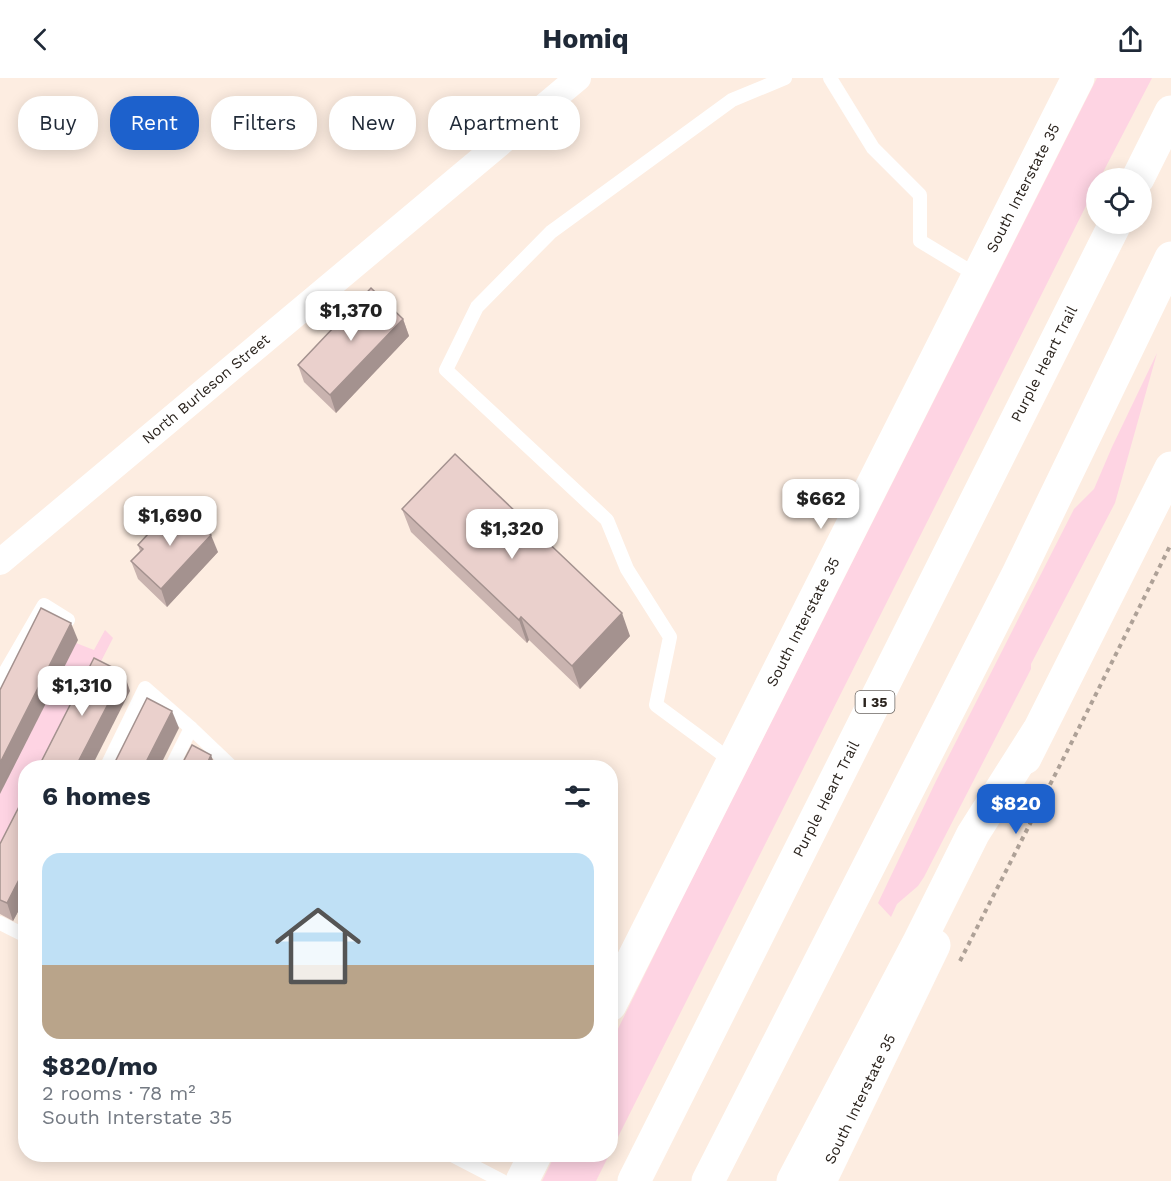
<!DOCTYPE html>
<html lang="en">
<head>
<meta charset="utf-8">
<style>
	:root { --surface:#fff; --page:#f6f6f7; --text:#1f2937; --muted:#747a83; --line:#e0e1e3; --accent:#1d61cc }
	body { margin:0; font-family:"Work Sans",sans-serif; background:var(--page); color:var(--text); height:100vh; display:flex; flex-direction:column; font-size:22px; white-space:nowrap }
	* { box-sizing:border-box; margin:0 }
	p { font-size:20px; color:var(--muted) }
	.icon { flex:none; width:33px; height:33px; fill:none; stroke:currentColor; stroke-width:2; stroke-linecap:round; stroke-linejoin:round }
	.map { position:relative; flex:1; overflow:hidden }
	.drawer { position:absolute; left:18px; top:682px; width:600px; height:402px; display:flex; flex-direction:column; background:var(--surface); border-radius:24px; box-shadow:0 3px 15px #0003 }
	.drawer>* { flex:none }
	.guide { position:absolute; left:18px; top:18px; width:600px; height:54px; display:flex; gap:12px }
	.controls { position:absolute; left:1086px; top:90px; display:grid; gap:12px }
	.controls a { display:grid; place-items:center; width:66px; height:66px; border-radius:50%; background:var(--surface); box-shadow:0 3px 15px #0003; font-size:30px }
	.price { position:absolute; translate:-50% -51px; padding:0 14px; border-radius:12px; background:#fff; color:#222; font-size:20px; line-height:39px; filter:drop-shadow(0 2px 3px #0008) }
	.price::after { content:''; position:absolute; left:50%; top:36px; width:18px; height:14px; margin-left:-9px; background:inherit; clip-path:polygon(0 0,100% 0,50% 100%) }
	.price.selected { background:var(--accent); color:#fff }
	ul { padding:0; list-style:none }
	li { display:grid; align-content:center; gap:12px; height:318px; padding:0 24px }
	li+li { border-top:2px solid var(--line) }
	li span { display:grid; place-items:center; height:186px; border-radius:18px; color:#555 }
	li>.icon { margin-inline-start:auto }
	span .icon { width:108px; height:108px; fill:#fffc; stroke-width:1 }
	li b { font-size:26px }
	h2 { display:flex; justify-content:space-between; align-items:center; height:72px; padding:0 24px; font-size:26px }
	.tag { padding:0 21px; border-radius:24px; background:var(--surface); box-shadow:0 3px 15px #0003; font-size:21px; line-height:54px }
	.tag.selected { background:var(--accent); color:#fff }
	header { display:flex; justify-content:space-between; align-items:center; height:78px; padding:0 24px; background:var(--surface); font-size:27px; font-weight:700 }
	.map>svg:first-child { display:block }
</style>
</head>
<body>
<header><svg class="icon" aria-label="back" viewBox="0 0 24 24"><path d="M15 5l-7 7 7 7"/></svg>Homiq<svg class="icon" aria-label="share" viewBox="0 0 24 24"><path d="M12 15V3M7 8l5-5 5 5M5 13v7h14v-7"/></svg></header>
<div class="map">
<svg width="1171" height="1103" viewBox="0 0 1171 1103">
	<rect width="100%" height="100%" fill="#fdede1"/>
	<g fill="#fed4e3">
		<polygon points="1097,0 1152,0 1100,100 1096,100 1096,108 611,1073 611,965 675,835"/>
		<polygon points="1157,275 1115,425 1031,586 1031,591 924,799 918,808 897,826 891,839 878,825 936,703 1074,431 1094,411 1112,369"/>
		<polygon points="105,552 113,560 96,593 54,690 26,690 25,745 0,796 0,715 76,565 94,572"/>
		<polygon points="555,1077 609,1077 596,1103 542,1103"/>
	</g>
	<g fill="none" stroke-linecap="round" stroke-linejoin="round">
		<polyline stroke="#aea197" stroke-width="4" stroke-dasharray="4.5 4.5" stroke-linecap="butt" points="960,883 1084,640 1171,466"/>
		<g stroke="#fff" stroke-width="14">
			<polyline points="830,0 873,70 920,117 920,163 978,198"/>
			<polyline points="0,603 44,527 68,542"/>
			<polyline points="733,684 656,627 670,559 627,491 607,442 446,292 477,229 551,154 732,22 785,0"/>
			<polyline points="106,690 145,610 191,650 233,690"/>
			<polyline points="171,690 191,650"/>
			<polyline points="0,845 26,858"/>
			<polyline points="452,1077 502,1103"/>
		</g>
		<polyline stroke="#fff" stroke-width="26" points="0,484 578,0"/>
		<g stroke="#fff" stroke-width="33">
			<polyline points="1025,680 1171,390"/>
			<polyline points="610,927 1078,0"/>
			<polyline points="522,1103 535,1077"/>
			<polyline points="820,1103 934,867"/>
		</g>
		<g stroke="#fff" stroke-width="33">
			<polyline points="1138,100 1171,34"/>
			<polyline points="634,1103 1115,146"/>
			<polyline points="708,1103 1018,496 1171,180"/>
			<polyline points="793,1103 919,864 973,756 1037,655"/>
		</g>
	</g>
	<g fill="#c9b3af">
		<polygon points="403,241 409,258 336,335 304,304 298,287"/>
		<polygon points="402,431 630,558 580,611 529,562 527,565 411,454"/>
		<polygon points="165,446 218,474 167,529 138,501 131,483 140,473 138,467"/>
		<polygon points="26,715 26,819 13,843 0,836 0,766"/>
	</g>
	<g fill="#a4928f">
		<polygon points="403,241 409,258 336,335 330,317"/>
		<polygon points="211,457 218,474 167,529 161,511"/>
		<polygon points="622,535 630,558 580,611 572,588"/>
		<polygon points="521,539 529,562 527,565 519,542"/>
		<polygon points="71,545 78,562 0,716 0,685"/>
		<polygon points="124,595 130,613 91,690 75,690"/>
		<polygon points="172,633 179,650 159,690 143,690"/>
		<polygon points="211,677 216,690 205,690"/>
		<polygon points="26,788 26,819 13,843 7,825"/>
	</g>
	<g fill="#ead0cc" stroke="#a4928f" stroke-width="1.5">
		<polygon points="371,210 403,241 330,317 298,287"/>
		<polygon points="455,376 622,535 572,588 521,539 519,542 402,431"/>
		<polygon points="181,429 211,457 161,511 131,483 143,471 138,467 160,443 165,446"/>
		<polygon points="41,530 71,545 0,685 0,612"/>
		<polygon points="94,580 124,595 75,690 38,690"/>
		<polygon points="147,620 172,633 143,690 112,690"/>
		<polygon points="192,667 211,677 205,690 180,690"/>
		<polygon points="26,715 26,788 7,825 0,822 0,766"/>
	</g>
	<g text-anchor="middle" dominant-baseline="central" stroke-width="4.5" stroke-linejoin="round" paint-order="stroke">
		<rect fill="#fff" stroke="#6b6662" stroke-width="1.5" x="855.5" y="613" width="39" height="22" rx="4.5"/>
		<g font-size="14" font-weight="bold" fill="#2b241e">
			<text x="875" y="624">I 35</text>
		</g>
		<g font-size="15" fill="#2b241e" stroke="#fff">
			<text transform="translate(1023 110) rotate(-63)">South Interstate 35</text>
			<text transform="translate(1044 286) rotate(-63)">Purple Heart Trail</text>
			<text transform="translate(206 311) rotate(-40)">North Burleson Street</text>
			<text transform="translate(803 544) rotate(-63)">South Interstate 35</text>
			<text transform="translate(826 721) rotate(-63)">Purple Heart Trail</text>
			<text transform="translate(860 1021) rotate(-64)">South Interstate 35</text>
		</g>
	</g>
</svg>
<div class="controls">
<a><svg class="icon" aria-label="locate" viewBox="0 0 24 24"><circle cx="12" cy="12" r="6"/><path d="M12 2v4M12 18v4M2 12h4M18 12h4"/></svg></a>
</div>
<b class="price" style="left:351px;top:264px">$1,370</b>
<b class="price" style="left:821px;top:452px">$662</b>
<b class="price" style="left:170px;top:469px">$1,690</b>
<b class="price" style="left:512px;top:482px">$1,320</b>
<b class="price" style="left:82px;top:639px">$1,310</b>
<b class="price selected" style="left:1016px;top:757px">$820</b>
<div class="guide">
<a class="tag">Buy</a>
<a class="tag selected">Rent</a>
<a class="tag">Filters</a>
<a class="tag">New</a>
<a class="tag">Apartment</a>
</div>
<section class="drawer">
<h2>6 homes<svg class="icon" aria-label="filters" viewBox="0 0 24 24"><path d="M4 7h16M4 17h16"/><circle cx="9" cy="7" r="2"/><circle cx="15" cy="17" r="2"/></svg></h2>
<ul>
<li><span style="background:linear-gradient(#bfe0f5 60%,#b9a48a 0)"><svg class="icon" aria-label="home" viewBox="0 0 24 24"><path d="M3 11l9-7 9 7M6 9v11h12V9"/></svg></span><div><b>$820/mo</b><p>2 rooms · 78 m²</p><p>South Interstate 35</p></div></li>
</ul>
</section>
</div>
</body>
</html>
